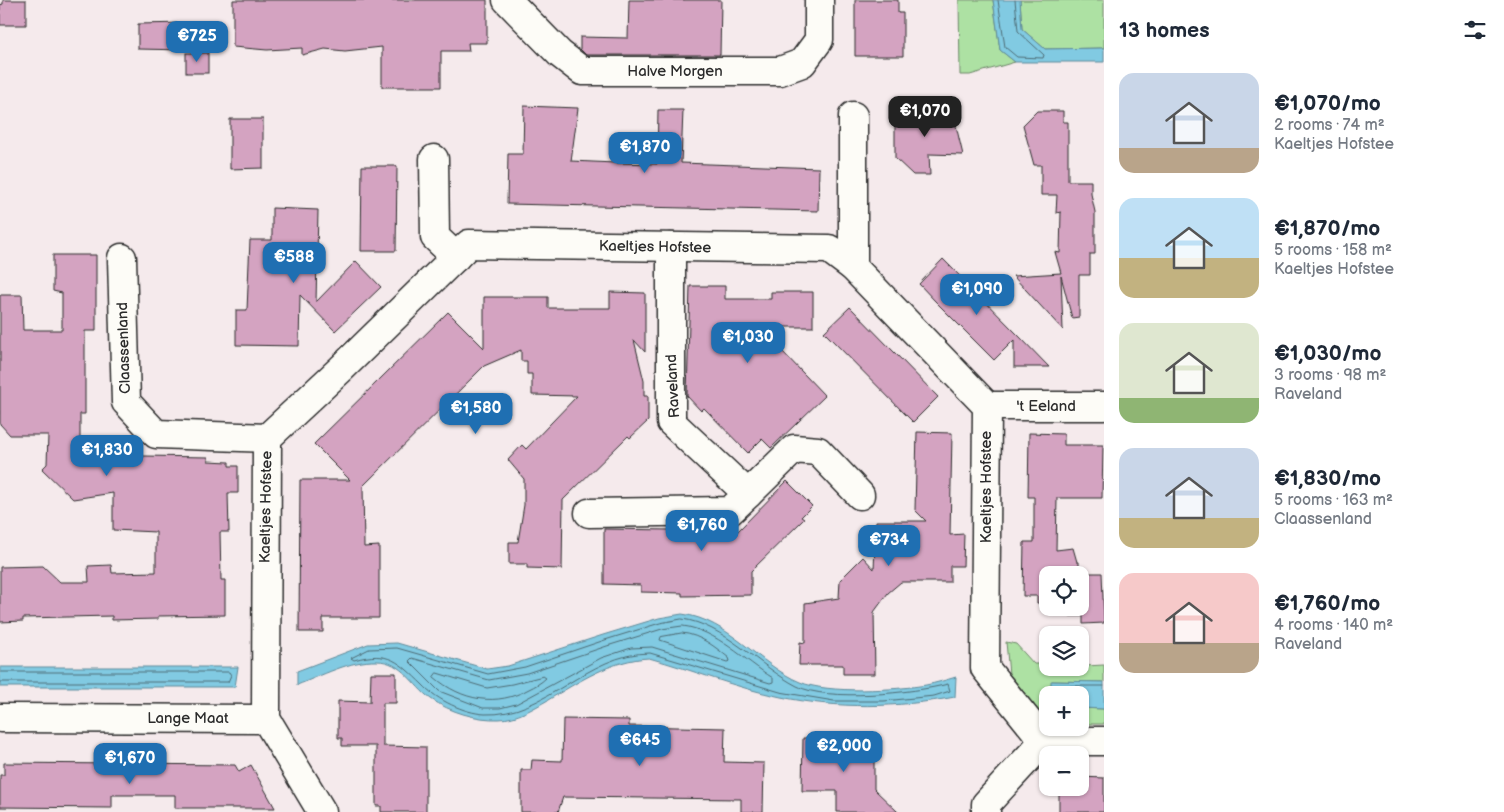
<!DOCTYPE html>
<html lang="en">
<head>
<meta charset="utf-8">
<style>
	:root { --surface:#fff; --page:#f6f6f7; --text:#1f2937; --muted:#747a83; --accent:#1f6fb2 }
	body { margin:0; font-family:"Balsamiq Sans",sans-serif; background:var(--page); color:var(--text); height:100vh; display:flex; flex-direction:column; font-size:19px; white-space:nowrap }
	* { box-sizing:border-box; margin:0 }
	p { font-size:16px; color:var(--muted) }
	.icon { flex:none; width:28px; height:28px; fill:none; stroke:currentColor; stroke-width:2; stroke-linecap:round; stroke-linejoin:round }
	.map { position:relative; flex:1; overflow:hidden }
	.details { display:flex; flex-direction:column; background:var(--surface); width:400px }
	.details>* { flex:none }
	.tools { position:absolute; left:1039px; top:566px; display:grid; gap:10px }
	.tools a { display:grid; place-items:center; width:50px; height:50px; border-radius:10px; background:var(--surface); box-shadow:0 1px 4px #0004; font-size:25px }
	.price { position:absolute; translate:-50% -42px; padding:0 11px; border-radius:10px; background:var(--accent); color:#fff; font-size:16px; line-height:32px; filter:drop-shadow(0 1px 2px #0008) }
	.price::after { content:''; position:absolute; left:50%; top:30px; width:15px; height:11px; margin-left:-8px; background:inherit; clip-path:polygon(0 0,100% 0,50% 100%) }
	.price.current { background:#222; color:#fff }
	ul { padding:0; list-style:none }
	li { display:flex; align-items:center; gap:15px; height:125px; padding:0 15px }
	li span { display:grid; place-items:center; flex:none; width:140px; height:100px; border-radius:15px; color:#555 }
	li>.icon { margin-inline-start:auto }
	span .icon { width:60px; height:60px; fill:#fffc; stroke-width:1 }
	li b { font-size:21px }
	h2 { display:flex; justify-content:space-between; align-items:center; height:60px; padding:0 15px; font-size:21px }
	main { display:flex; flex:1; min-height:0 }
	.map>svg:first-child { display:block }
</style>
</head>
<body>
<main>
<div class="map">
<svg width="1104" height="812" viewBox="0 0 1104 812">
	<rect width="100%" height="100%" fill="#f5eaec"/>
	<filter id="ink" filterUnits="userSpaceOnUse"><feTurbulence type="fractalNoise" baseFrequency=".02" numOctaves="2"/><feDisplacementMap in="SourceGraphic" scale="10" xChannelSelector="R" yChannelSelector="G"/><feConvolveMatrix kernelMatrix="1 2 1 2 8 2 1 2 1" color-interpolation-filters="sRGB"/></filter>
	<g filter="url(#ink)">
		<g fill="#ade1a3" stroke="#6c8667">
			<polygon points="959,0 993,0 1000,50 1015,62 970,75 960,75"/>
			<polygon points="1020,0 1104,0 1104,48 1045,49 1022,29"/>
			<polygon points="1006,642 1016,644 1034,664 1047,664 1048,668 1104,665 1104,682 1052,681 1051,695 1048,695 1047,721 1009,674"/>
			<polygon points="1080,708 1104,709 1104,724 1080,724"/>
		</g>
		<g fill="#81cae2" stroke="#5f8a99">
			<polygon points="993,0 1020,0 1022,29 1045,49 1104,48 1104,62 1015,62 1000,50"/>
			<path d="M682 614C729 620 759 665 800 682 827 694 897 690 926 685 936 683 946 680 956 677L955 697C897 708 838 709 781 697 736 688 693 670 649 658 611 660 580 681 548 700 534 708 517 719 499 719 477 720 450 712 431 699 413 686 402 661 377 661 350 660 321 676 297 685V671L368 644 397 643 487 669 508 666 603 635 659 618Z"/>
			<polygon points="0,667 238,667 235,687 0,687"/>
			<polygon points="1051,681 1104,682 1104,709 1080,708 1080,695 1051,695"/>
		</g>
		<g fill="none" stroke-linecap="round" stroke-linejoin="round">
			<g stroke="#4d6b74" stroke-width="1">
				<polyline points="998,0 1005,47 1017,57 1043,58 1044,55 1018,31 1015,0"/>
				<path d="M682 619C723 624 760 667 797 686 827 702 914 693 948 684L950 691 934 696 884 701H834L780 692 650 653C587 653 545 717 485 714 464 713 437 700 423 685 399 662 389 650 354 660L351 658 369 649 397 648 488 674 525 667 605 640 660 623Z"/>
				<path d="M683 626C716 630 745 661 773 678V682L770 683 652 647 631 648 601 658 516 704 500 708H483L439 691 409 661 412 658 489 680 527 673 607 646 662 629Z"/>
				<path d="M682 633C701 635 715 647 729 658L730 661 727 662 660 640 661 637Z"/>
				<polyline points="0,672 229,672 231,675 228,682 0,682"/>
				<path d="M437 673 487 688 512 684 543 676 546 678C541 683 535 686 529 689 497 707 462 701 434 677Z"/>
				<polyline points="1056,695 1058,686 1104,686"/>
			</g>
		</g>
		<g fill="#d4a3c1" stroke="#2b2b2b">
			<polygon points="3,0 26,0 26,25 0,25 0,5 3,4"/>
			<polygon points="233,0 487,0 487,43 468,43 469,51 441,51 441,87 382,87 382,47 345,51 325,49 302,55 302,48 267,50 233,47"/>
			<polygon points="629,0 721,0 720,55 586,55 580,49 580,37 628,38"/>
			<polygon points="855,0 898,0 898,13 903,13 903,56 855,56"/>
			<polygon points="185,23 185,50 138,49 138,24"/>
			<rect x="186" y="53" width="22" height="20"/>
			<polygon points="524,106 578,108 571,161 615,163 657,164 658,110 683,110 681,163 819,168 818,211 507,204 508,154 523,154"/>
			<polygon points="901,109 952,109 963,155 929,154 930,175 913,175 895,158 895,121 901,121"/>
			<polygon points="1037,111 1063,111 1063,122 1068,122 1068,181 1091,181 1091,194 1095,212 1095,254 1090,254 1090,275 1079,275 1079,317 1072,318 1061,276 1063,330 1013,276 1061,273 1055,252 1060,253 1061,212 1056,213 1057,195 1041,195 1041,165 1034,165 1023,125"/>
			<polygon points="230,119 263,119 263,168 230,169"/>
			<polygon points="362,166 397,166 396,251 361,251"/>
			<polygon points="272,208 318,210 316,302 356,261 381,287 335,331 300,295 299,346 236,345 236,310 247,310 250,240 272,240"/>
			<polygon points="53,255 96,255 96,331 85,331 85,414 80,414 80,455 208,457 208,461 229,462 229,466 238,466 238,493 228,493 229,532 220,532 221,580 225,580 225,615 158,616 158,619 112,620 112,616 23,618 23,621 0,622 0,567 43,566 60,582 89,582 88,566 111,565 112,573 156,572 156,532 113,530 113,493 73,499 42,469 47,464 48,435 10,435 0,424 0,295 22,295 23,330 62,330 62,293 53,291"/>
			<polygon points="943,259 1018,335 1049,367 1014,367 1014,340 994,360 935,301 919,284"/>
			<polygon points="690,286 725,286 725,299 771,299 771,292 813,292 813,327 759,327 825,396 771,448 762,439 748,453 704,408 701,411 687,396"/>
			<polygon points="610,292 645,293 645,352 634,340 644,381 644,396 648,396 648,421 630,438 628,436 563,500 562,569 527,568 527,564 509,564 509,542 518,542 524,505 524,479 508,460 522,445 526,449 577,396 532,395 532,374 527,374 527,361 521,361 521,350 484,366 363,486 364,547 379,546 379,618 323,618 323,632 299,632 300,480 350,480 314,444 448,312 484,348 484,297 548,297 548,308 610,308"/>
			<polygon points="850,307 938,397 913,422 824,332"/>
			<polygon points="917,432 952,433 950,535 964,534 963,566 950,566 950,582 901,582 888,593 874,612 875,674 843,674 843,665 799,665 800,642 805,643 805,603 839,598 840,580 863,557 874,569 876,521 926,521 915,510"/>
			<polygon points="1029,433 1064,434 1064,445 1103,445 1102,498 1057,498 1056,550 1073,548 1077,562 1079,562 1079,573 1102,573 1104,623 1083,624 1083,616 1069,616 1069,608 1080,608 1080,575 1048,575 1048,603 1037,603 1037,596 1023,596 1024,542 1034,542 1034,497 1028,497"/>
			<polygon points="787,481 812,506 801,517 804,519 751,571 751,595 682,596 682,593 641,592 641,585 604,584 604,529 738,531"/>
			<polygon points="371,673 396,673 396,703 383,703 383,746 426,747 426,812 381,812 381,806 376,806 376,746 342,746 342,738 338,738 338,701 370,702"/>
			<polygon points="563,719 629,720 629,726 725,728 724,762 764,763 763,812 741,812 741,799 563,797 558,812 521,812 521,770 531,770 532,760 562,761"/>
			<polygon points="803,738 874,738 874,789 898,812 837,812 837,791 802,791"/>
			<polygon points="4,763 235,765 239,772 251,765 275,808 175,808 175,795 112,795 112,808 0,807 0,775 4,775"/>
			<polygon points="1080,777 1104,778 1104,812 1059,812 1059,788 1080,788"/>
		</g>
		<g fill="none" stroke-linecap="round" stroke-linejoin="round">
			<g stroke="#2b2b2b" stroke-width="31">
				<g id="street">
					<polyline points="507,0 560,54 582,71 780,71 802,63 819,40 819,0"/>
					<polyline points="853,116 853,267"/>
					<polyline points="434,159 435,237 456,257"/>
					<polyline points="122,258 126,402 156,434 267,438"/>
					<polyline points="987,406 1104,406"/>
					<polyline points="748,494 794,449 818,451 860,495"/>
					<polyline points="589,513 730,511 748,494 671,422 671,247"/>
					<polyline points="0,718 266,719"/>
					<polyline points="322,812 266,719 267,438 342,368 469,244 829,249 853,267 987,406 985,668 1044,741"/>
					<polyline points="986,812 986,804 1044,741 1104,741"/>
				</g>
			</g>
			<use href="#street" stroke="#fdfcf7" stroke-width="28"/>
		</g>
	</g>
	<g text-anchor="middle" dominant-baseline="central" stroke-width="4" stroke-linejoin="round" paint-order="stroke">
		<g font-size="15" fill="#2b2b2b" stroke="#fdfcf7">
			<text x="675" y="71">Halve Morgen</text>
			<text transform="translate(655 247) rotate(1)">Kaeltjes Hofstee</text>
			<text transform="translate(124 348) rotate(-92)">Claassenland</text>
			<text transform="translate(673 386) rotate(-93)">Raveland</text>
			<text x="1046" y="406">'t Eeland</text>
			<text transform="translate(986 487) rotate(-90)">Kaeltjes Hofstee</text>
			<text transform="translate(266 507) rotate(-89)">Kaeltjes Hofstee</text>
			<text x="188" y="718">Lange Maat</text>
		</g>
	</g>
</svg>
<div class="tools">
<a><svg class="icon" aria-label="locate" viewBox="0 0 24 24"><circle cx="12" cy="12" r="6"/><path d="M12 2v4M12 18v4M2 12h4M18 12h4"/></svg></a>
<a><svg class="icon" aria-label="layers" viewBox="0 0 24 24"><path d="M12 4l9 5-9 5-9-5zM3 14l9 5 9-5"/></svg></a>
<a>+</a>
<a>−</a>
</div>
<b class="price" style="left:197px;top:63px">€725</b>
<b class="price current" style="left:925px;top:138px">€1,070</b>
<b class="price" style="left:645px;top:174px">€1,870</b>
<b class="price" style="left:294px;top:284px">€588</b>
<b class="price" style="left:977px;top:316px">€1,090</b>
<b class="price" style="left:748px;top:364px">€1,030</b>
<b class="price" style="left:476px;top:435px">€1,580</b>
<b class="price" style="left:107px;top:477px">€1,830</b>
<b class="price" style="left:702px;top:552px">€1,760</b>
<b class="price" style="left:889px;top:567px">€734</b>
<b class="price" style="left:640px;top:767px">€645</b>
<b class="price" style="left:844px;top:773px">€2,000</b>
<b class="price" style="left:130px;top:785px">€1,670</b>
</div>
<section class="details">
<h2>13 homes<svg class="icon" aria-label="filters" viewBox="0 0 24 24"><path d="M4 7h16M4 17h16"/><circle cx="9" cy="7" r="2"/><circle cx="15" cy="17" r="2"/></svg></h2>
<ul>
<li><span style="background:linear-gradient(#c9d6e8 75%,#b9a48a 0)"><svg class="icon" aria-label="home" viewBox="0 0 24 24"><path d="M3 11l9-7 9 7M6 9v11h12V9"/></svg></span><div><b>€1,070/mo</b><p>2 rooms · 74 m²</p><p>Kaeltjes Hofstee</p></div></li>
<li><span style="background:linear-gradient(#bfe0f5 60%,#c2b280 0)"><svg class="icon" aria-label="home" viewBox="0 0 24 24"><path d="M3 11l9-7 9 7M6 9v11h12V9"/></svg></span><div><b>€1,870/mo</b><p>5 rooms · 158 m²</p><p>Kaeltjes Hofstee</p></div></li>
<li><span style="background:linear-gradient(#dfe7d0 75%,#8fb573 0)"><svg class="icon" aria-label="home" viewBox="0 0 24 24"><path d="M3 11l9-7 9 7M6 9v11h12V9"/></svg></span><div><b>€1,030/mo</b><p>3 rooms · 98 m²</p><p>Raveland</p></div></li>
<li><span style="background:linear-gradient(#c9d6e8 70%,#c2b280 0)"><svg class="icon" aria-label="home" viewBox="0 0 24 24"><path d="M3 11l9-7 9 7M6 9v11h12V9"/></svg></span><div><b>€1,830/mo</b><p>5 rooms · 163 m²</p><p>Claassenland</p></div></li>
<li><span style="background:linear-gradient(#f6c9c9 70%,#b9a48a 0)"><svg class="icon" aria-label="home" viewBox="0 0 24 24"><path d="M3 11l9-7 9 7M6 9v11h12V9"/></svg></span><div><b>€1,760/mo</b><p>4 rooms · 140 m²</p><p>Raveland</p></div></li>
</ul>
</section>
</main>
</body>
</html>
